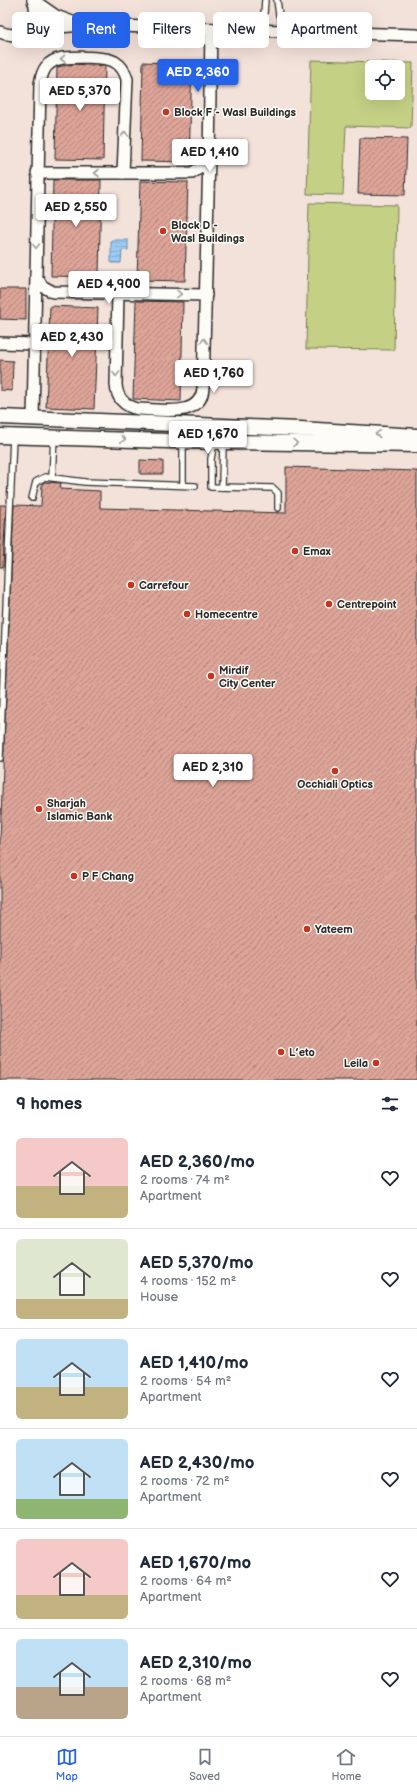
<!DOCTYPE html>
<html lang="en">
<head>
<meta charset="utf-8">
<style>
	:root { --surface:#fff; --page:#f2f2f3; --text:#1f2937; --muted:#747a83; --line:#e0e1e3; --accent:#2563eb }
	body { margin:0; font-family:"Balsamiq Sans",sans-serif; background:var(--page); color:var(--text); height:100vh; display:flex; flex-direction:column; font-size:15px; white-space:nowrap }
	* { box-sizing:border-box; margin:0 }
	p { font-size:13px; color:var(--muted) }
	.icon { flex:none; width:22px; height:22px; fill:none; stroke:currentColor; stroke-width:2; stroke-linecap:round; stroke-linejoin:round }
	.map { position:relative; height:1080px; overflow:hidden }
	.details { display:flex; flex-direction:column; background:var(--surface); flex:1 }
	.details>* { flex:none }
	.hud { position:absolute; left:12px; top:12px; width:393px; height:36px; display:flex; gap:8px }
	.tools { position:absolute; left:365px; top:60px; display:grid; gap:8px }
	.tools a { display:grid; place-items:center; width:40px; height:40px; border-radius:6px; background:var(--surface); box-shadow:0 4px 16px #0002; font-size:20px }
	.price { position:absolute; translate:-50% -34px; padding:0 9px; border-radius:4px; background:#fff; color:#222; font-size:13px; line-height:26px; filter:drop-shadow(0 1px 2px #0008) }
	.price::after { content:''; position:absolute; left:50%; top:24px; width:12px; height:9px; margin-left:-6px; background:inherit; clip-path:polygon(0 0,100% 0,50% 100%) }
	.price.active { background:var(--accent); color:#fff }
	ul { padding:0; list-style:none }
	li { display:flex; align-items:center; gap:12px; height:100px; padding:0 16px }
	li+li { border-top:1px solid var(--line) }
	li span { display:grid; place-items:center; flex:none; width:112px; height:80px; border-radius:6px; color:#555 }
	li>.icon { margin-inline-start:auto }
	span .icon { width:48px; height:48px; fill:#fffc; stroke-width:1 }
	li b { font-size:17px }
	h2 { display:flex; justify-content:space-between; align-items:center; height:48px; padding:0 16px; font-size:17px }
	.chip { padding:0 14px; border-radius:6px; background:var(--surface); box-shadow:0 4px 16px #0002; font-size:14px; line-height:36px }
	.chip.active { background:var(--accent); color:#fff }
	.dock { display:flex; justify-content:space-around; align-items:center; height:56px; border-top:1px solid var(--line); background:var(--surface); font-size:11px; color:var(--muted) }
	.dock a { display:grid; justify-items:center; gap:2px }
	.dock .active { color:var(--accent) }
	.map>svg:first-child { display:block }
</style>
</head>
<body>
<div class="map">
<svg width="417" height="1080" viewBox="0 0 417 1080">
	<defs>
		<pattern id="water-rules" width="6" height="5" patternUnits="userSpaceOnUse"><rect width="6" height="5" fill="#9bccf7"/><path d="M0 2.5h6" fill="none" stroke="#86afd4"/></pattern>
		<pattern id="building-hatch" width="6" height="6" patternUnits="userSpaceOnUse"><rect width="6" height="6" fill="#dda498"/><path d="M-1 1l2-2M0 6l6-6M5 7l2-2" fill="none" stroke="#b3867c"/></pattern>
	</defs>
	<rect width="100%" height="100%" fill="#f3e2da"/>
	<filter id="ink" filterUnits="userSpaceOnUse"><feTurbulence type="fractalNoise" baseFrequency=".025" numOctaves="2"/><feDisplacementMap in="SourceGraphic" scale="8" xChannelSelector="R" yChannelSelector="G"/><feConvolveMatrix kernelMatrix="1 2 1 2 8 2 1 2 1" color-interpolation-filters="sRGB"/></filter>
	<g filter="url(#ink)">
		<g fill="#c4d084" stroke="#787e58" fill-rule="evenodd">
			<path d="M311 60 413 63 411 128 346 126 343 195 307 194ZM372 67H398V93H372Z"/>
			<polygon points="309,203 397,205 394,350 306,349"/>
		</g>
		<polygon fill="url(#water-rules)" stroke="#6e8ca5" points="111,240 128,240 128,250 122,250 121,263 111,263"/>
		<g fill="url(#building-hatch)" stroke="#2b2b2b">
			<polygon points="143,62 192,64 189,162 141,161"/>
			<polygon points="74,64 105,66 103,160 55,159 57,67"/>
			<polygon points="360,138 407,139 405,195 358,194"/>
			<polygon points="53,180 101,180 99,277 51,276"/>
			<polygon points="140,181 188,182 185,281 137,280"/>
			<polygon points="0,289 26,289 26,320 0,319"/>
			<polygon points="136,301 183,302 181,401 133,399"/>
			<polygon points="50,306 98,308 94,409 46,407"/>
			<polygon points="0,360 13,361 12,391 0,390"/>
			<polygon points="140,460 163,461 163,474 140,474"/>
			<polygon points="286,467 417,471 417,1080 0,1080 0,840 14,505 41,506 42,484 44,482 61,483 60,489 100,491 100,508 286,513"/>
			<polygon points="0,505 6,505 3,567 0,567"/>
		</g>
		<g fill="none" stroke-linecap="round" stroke-linejoin="round">
			<g stroke="#2b2b2b" stroke-width="8">
				<g id="service">
					<polyline points="277,0 279,15 285,31"/>
					<polyline points="258,30 264,14 265,0"/>
					<polyline points="183,441 183,485"/>
					<polyline points="214,442 211,459 211,487 273,488 278,493 278,508"/>
					<polyline points="52,477 54,437"/>
					<polyline points="222,487 223,443"/>
					<polyline points="32,498 36,482 45,477 85,482 195,486"/>
					<polyline points="0,758 13,436"/>
				</g>
			</g>
			<g stroke="#2b2b2b" stroke-width="14">
				<g id="minor">
					<polyline points="33,0 56,16 75,23"/>
					<path d="M0 32C21 42 43 22 33 0"/>
					<polyline points="22,33 46,28 83,25 417,35"/>
					<polyline points="37,173 192,173 204,165 209,157"/>
					<polyline points="36,276 42,286 53,292 206,295"/>
					<path d="M118 293 116 385C117 399 125 406 138 409 160 409 201 419 203 388L209 157 211 29"/>
					<polyline points="0,343 35,344"/>
					<path d="M33 418 40 84C41 78 42 72 46 67 50 62 57 59 63 58 73 57 106 56 115 62 122 66 125 72 127 79L123 173"/>
				</g>
			</g>
			<g stroke="#2b2b2b" stroke-width="17">
				<g id="tertiary">
					<polyline points="0,417 300,429 417,436"/>
					<polyline points="0,436 168,441 417,445"/>
				</g>
			</g>
			<use href="#service" stroke="#fdfcf7" stroke-width="5.5"/>
			<use href="#minor" stroke="#fdfcf7" stroke-width="11"/>
			<use href="#tertiary" stroke="#fdfcf7" stroke-width="14"/>
		</g>
		<defs><path id="oneway-chevron" d="M-2-3.5L2.5 0L-2 3.5" fill="none" stroke-width="1.6" stroke-linecap="round" stroke-linejoin="round"/></defs>
		<g stroke="#9e9e9b">
			<use href="#oneway-chevron" transform="translate(63 59) rotate(172)"/>
			<use href="#oneway-chevron" transform="translate(125 134) rotate(-88)"/>
			<use href="#oneway-chevron" transform="translate(97 173) rotate(-180)"/>
			<use href="#oneway-chevron" transform="translate(36 246) rotate(91)"/>
			<use href="#oneway-chevron" transform="translate(179 294) rotate(1)"/>
			<use href="#oneway-chevron" transform="translate(204 341) rotate(-88)"/>
			<use href="#oneway-chevron" transform="translate(116 374) rotate(91)"/>
			<use href="#oneway-chevron" transform="translate(378 434) rotate(-177)"/>
			<use href="#oneway-chevron" transform="translate(123 439) rotate(2)"/>
			<use href="#oneway-chevron" transform="translate(295 443) rotate(1)"/>
		</g>
	</g>
	<g fill="#c8321e" stroke="#fdfcf7" stroke-width="1.5">
		<circle cx="166" cy="112" r="4"/>
		<circle cx="163" cy="231" r="4"/>
		<circle cx="295" cy="551" r="4"/>
		<circle cx="131" cy="585" r="4"/>
		<circle cx="329" cy="604" r="4"/>
		<circle cx="187" cy="614" r="4"/>
		<circle cx="211" cy="676" r="4"/>
		<circle cx="335" cy="771" r="4"/>
		<circle cx="39" cy="809" r="4"/>
		<circle cx="74" cy="876" r="4"/>
		<circle cx="307" cy="929" r="4"/>
		<circle cx="281" cy="1052" r="4"/>
		<circle cx="376" cy="1063" r="4"/>
	</g>
	<g text-anchor="middle" dominant-baseline="central" stroke-width="3" stroke-linejoin="round" paint-order="stroke">
		<g font-size="11" font-weight="bold" fill="#2b2b2b" stroke="#fdfcf7" text-anchor="start">
			<text x="174" y="112">Block F - Wasl Buildings</text>
			<text x="171" y="225">Block D -<tspan x="171" dy="13">Wasl Buildings</tspan></text>
			<text x="303" y="551">Emax</text>
			<text x="139" y="585">Carrefour</text>
			<text x="337" y="604">Centrepoint</text>
			<text x="195" y="614">Homecentre</text>
			<text x="219" y="670">Mirdif<tspan x="219" dy="13">City Center</tspan></text>
			<text x="335" y="784" text-anchor="middle">Occhiali Optics</text>
			<text x="47" y="803">Sharjah<tspan x="47" dy="13">Islamic Bank</tspan></text>
			<text x="82" y="876">P F Chang</text>
			<text x="315" y="929">Yateem</text>
			<text x="289" y="1052">L’eto</text>
			<text x="368" y="1063" text-anchor="end">Leila</text>
		</g>
	</g>
</svg>
<div class="tools">
<a><svg class="icon" aria-label="locate" viewBox="0 0 24 24"><circle cx="12" cy="12" r="6"/><path d="M12 2v4M12 18v4M2 12h4M18 12h4"/></svg></a>
</div>
<b class="price active" style="left:198px;top:93px">AED 2,360</b>
<b class="price" style="left:80px;top:112px">AED 5,370</b>
<b class="price" style="left:210px;top:173px">AED 1,410</b>
<b class="price" style="left:76px;top:228px">AED 2,550</b>
<b class="price" style="left:109px;top:305px">AED 4,900</b>
<b class="price" style="left:72px;top:358px">AED 2,430</b>
<b class="price" style="left:214px;top:394px">AED 1,760</b>
<b class="price" style="left:208px;top:455px">AED 1,670</b>
<b class="price" style="left:213px;top:788px">AED 2,310</b>
<div class="hud">
<a class="chip">Buy</a>
<a class="chip active">Rent</a>
<a class="chip">Filters</a>
<a class="chip">New</a>
<a class="chip">Apartment</a>
</div>
</div>
<section class="details">
<h2>9 homes<svg class="icon" aria-label="filters" viewBox="0 0 24 24"><path d="M4 7h16M4 17h16"/><circle cx="9" cy="7" r="2"/><circle cx="15" cy="17" r="2"/></svg></h2>
<ul>
<li><span style="background:linear-gradient(#f6c9c9 60%,#c2b280 0)"><svg class="icon" aria-label="home" viewBox="0 0 24 24"><path d="M3 11l9-7 9 7M6 9v11h12V9"/></svg></span><div><b>AED 2,360/mo</b><p>2 rooms · 74 m²</p><p>Apartment</p></div><svg class="icon" aria-label="heart" viewBox="0 0 24 24"><path d="M12 20l-8-8c-3-5 5-10 8-4 3-6 11-1 8 4z"/></svg></li>
<li><span style="background:linear-gradient(#dfe7d0 75%,#c2b280 0)"><svg class="icon" aria-label="home" viewBox="0 0 24 24"><path d="M3 11l9-7 9 7M6 9v11h12V9"/></svg></span><div><b>AED 5,370/mo</b><p>4 rooms · 152 m²</p><p>House</p></div><svg class="icon" aria-label="heart" viewBox="0 0 24 24"><path d="M12 20l-8-8c-3-5 5-10 8-4 3-6 11-1 8 4z"/></svg></li>
<li><span style="background:linear-gradient(#bfe0f5 60%,#c2b280 0)"><svg class="icon" aria-label="home" viewBox="0 0 24 24"><path d="M3 11l9-7 9 7M6 9v11h12V9"/></svg></span><div><b>AED 1,410/mo</b><p>2 rooms · 54 m²</p><p>Apartment</p></div><svg class="icon" aria-label="heart" viewBox="0 0 24 24"><path d="M12 20l-8-8c-3-5 5-10 8-4 3-6 11-1 8 4z"/></svg></li>
<li><span style="background:linear-gradient(#bfe0f5 75%,#8fb573 0)"><svg class="icon" aria-label="home" viewBox="0 0 24 24"><path d="M3 11l9-7 9 7M6 9v11h12V9"/></svg></span><div><b>AED 2,430/mo</b><p>2 rooms · 72 m²</p><p>Apartment</p></div><svg class="icon" aria-label="heart" viewBox="0 0 24 24"><path d="M12 20l-8-8c-3-5 5-10 8-4 3-6 11-1 8 4z"/></svg></li>
<li><span style="background:linear-gradient(#f6c9c9 70%,#c2b280 0)"><svg class="icon" aria-label="home" viewBox="0 0 24 24"><path d="M3 11l9-7 9 7M6 9v11h12V9"/></svg></span><div><b>AED 1,670/mo</b><p>2 rooms · 64 m²</p><p>Apartment</p></div><svg class="icon" aria-label="heart" viewBox="0 0 24 24"><path d="M12 20l-8-8c-3-5 5-10 8-4 3-6 11-1 8 4z"/></svg></li>
<li><span style="background:linear-gradient(#bfe0f5 60%,#b9a48a 0)"><svg class="icon" aria-label="home" viewBox="0 0 24 24"><path d="M3 11l9-7 9 7M6 9v11h12V9"/></svg></span><div><b>AED 2,310/mo</b><p>2 rooms · 68 m²</p><p>Apartment</p></div><svg class="icon" aria-label="heart" viewBox="0 0 24 24"><path d="M12 20l-8-8c-3-5 5-10 8-4 3-6 11-1 8 4z"/></svg></li>
</ul>
</section>
<nav class="dock">
<a class="active"><svg class="icon" aria-label="map" viewBox="0 0 24 24"><path d="M3 6l6-2 6 2 6-2v14l-6 2-6-2-6 2zM9 4v14M15 6v14"/></svg>Map</a>
<a><svg class="icon" aria-label="saved" viewBox="0 0 24 24"><path d="M7 4h10v16l-5-4-5 4z"/></svg>Saved</a>
<a><svg class="icon" aria-label="home" viewBox="0 0 24 24"><path d="M3 11l9-7 9 7M6 9v11h12V9"/></svg>Home</a>
</nav>
</body>
</html>
